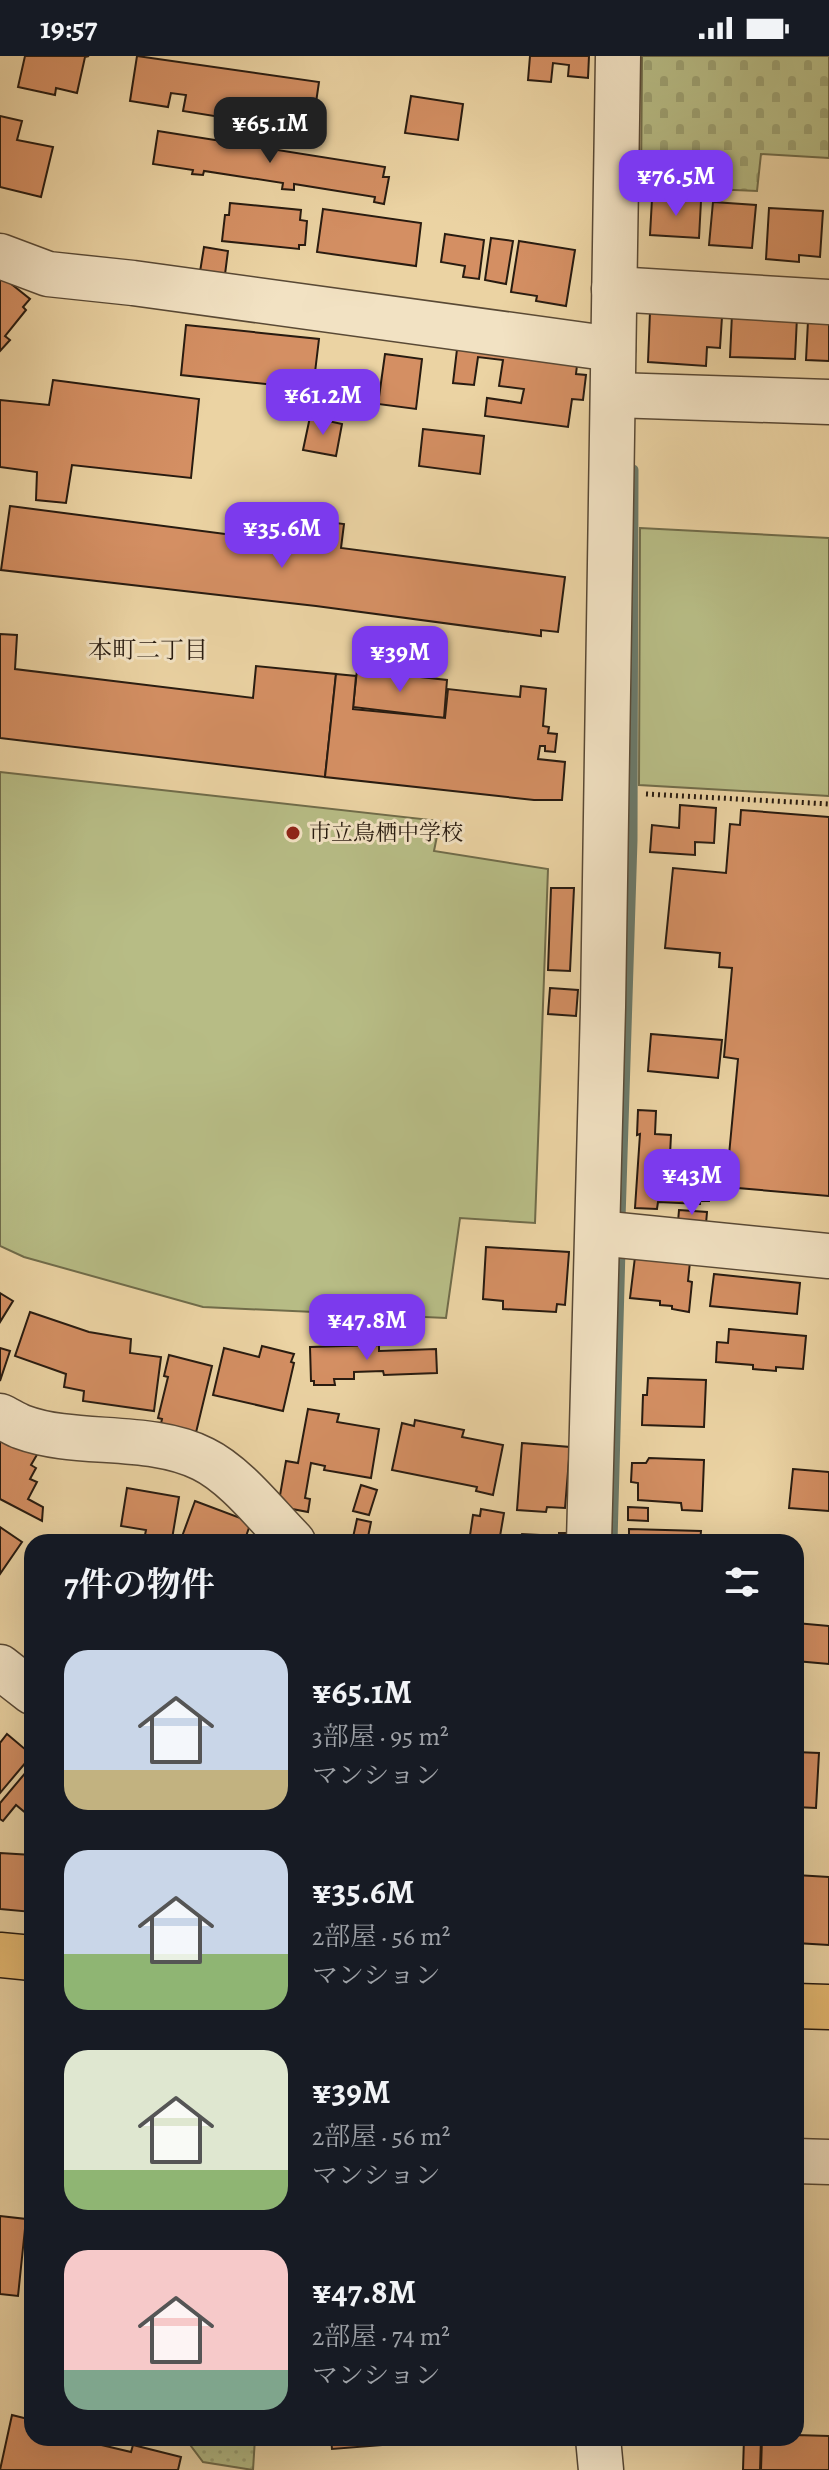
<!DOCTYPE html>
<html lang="ja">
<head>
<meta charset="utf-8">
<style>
	:root { --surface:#171b24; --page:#20242c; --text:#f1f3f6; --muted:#9ea1a6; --accent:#7c3aed }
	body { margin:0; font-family:Alegreya,"Noto Serif JP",serif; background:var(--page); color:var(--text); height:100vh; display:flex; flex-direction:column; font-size:30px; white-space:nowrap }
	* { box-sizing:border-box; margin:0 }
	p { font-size:26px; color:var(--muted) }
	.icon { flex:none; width:44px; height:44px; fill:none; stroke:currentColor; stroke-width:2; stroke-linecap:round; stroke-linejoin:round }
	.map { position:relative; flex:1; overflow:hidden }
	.panel { position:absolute; left:24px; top:1478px; width:780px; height:912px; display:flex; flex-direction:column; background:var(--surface); border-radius:24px; box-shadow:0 8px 32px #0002 }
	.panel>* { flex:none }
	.price { position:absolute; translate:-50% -68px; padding:0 18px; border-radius:16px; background:var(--accent); color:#fff; font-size:26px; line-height:52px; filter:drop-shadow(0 2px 4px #0008) }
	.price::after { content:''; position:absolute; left:50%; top:48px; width:24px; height:18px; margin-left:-12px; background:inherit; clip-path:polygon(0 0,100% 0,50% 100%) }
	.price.active { background:#222; color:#fff }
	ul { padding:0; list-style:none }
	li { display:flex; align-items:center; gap:24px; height:200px; padding:0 40px }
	li span { display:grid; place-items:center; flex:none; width:224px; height:160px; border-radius:24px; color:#555 }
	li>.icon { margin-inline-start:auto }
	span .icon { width:96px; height:96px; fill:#fffc; stroke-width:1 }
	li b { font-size:34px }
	h2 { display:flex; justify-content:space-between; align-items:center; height:96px; padding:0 40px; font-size:34px }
	.status { display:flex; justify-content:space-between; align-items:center; height:56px; padding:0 40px; background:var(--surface); direction:ltr }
	.status svg { height:22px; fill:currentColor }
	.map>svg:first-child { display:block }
</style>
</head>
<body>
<div class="status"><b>19:57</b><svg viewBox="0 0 49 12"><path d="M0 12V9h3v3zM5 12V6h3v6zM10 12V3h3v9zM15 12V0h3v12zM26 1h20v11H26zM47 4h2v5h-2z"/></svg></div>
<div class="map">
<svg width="829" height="2414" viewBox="0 0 829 2414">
	<defs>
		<pattern id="green-dots" width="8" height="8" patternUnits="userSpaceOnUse" patternTransform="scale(2)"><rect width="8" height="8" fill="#b7bc85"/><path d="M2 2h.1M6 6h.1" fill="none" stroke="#9da172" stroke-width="1.8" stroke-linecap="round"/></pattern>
		<pattern id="cemetery-stones" width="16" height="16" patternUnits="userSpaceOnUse" patternTransform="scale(2)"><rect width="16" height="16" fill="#b7bc85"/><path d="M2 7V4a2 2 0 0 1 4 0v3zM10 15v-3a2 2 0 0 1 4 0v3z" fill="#9da172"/></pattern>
	</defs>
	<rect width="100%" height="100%" fill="#ebd3a3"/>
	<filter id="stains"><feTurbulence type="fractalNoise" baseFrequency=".0025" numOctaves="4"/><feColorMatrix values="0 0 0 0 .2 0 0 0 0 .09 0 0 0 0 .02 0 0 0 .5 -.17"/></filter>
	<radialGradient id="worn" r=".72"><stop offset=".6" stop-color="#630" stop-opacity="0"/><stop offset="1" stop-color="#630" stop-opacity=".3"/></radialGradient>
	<polygon fill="url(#green-dots)" stroke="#706c4a" stroke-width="2" points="185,2382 255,2382 253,2414 203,2406"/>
	<polygon fill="url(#cemetery-stones)" stroke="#706c4a" stroke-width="2" points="642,0 829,0 829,102 761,98 757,135 641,130"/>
	<g fill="#b7bc85" stroke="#706c4a" stroke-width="2">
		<polygon points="640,472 829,482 829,740 639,729"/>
		<polygon points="0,716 440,765 434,795 548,813 535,1167 460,1162 446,1262 203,1251 24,1201 0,1190"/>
	</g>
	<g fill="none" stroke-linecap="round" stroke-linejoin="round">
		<g stroke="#6b7969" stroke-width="11">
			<polyline points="620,1163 632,784 633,414"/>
			<polyline points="612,1486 620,1193"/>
		</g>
	</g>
	<g fill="#d48f63" stroke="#281b10" stroke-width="2">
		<polygon points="25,0 89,0 85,1 77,37 56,32 55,39 18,31"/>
		<polygon points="137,0 319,26 312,74 273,69 275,55 261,52 258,67 183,55 186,39 171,37 168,51 130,45"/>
		<polygon points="530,0 589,0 588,22 568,20 569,9 553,7 551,26 528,24"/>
		<polygon points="411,40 463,48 458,84 405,77"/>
		<polygon points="0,60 22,65 17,84 53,91 41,141 0,131"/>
		<polygon points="158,75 385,111 383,121 389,121 384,148 374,146 375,141 294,128 294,134 282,133 283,127 204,115 203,119 192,118 193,114 153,108"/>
		<polygon points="652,143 701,145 699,182 650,179"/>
		<polygon points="713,146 756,149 752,192 709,189"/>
		<polygon points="230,147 301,154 300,164 307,165 305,189 299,189 299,193 222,185 225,159 229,159"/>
		<polygon points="769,152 823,155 820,201 799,199 799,206 766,203"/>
		<polygon points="323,153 421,167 416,210 317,196"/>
		<polygon points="445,178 484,184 479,223 463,221 465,210 441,206"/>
		<polygon points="491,182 513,185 506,228 485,224"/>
		<polygon points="519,185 575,194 566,250 536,245 537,240 511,236"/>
		<polygon points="204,191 228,195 224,226 199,222"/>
		<polygon points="0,219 30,243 23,251 26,254 5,280 10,284 0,295"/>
		<polygon points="650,256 722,261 720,292 707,291 706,310 648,306"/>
		<polygon points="732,258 797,261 795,303 730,301"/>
		<polygon points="808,265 829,265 829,305 806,304"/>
		<polygon points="186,269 319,283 313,333 181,319"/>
		<polygon points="458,285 578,301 576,318 586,319 583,344 572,343 568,371 485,360 487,342 521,347 524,333 499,330 503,304 478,301 474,329 453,327"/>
		<polygon points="385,298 422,303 416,353 378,348"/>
		<polygon points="53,324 199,343 191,422 72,409 66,447 36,444 37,416 0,411 0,344 49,349"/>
		<polygon points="310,361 342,368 336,400 303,394"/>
		<polygon points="423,373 484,380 480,418 419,410"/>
		<polygon points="10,450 272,484 276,459 344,468 341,492 565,521 558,576 541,574 541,580 316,550 1,514"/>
		<polygon points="0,578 17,579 15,613 253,642 256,610 336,618 325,721 0,682"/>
		<polygon points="357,614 447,624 444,662 353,651"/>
		<polygon points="336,618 356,620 353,653 445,662 448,633 520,641 521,630 546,633 543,670 549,671 548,677 557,678 555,696 545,695 545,690 540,690 538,703 565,706 562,744 534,744 325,721"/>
		<polygon points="680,749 716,752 714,787 695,786 695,799 650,796 652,769 679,772"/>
		<polygon points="741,754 829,761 829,1140 726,1131 738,1003 724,1001 732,912 719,911 720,897 665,892 673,812 726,817 730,768 740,769"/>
		<polygon points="551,832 574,832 570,915 548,914"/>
		<polygon points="550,932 578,934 576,960 548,958"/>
		<polygon points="651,978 722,984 718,1022 648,1015"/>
		<polygon points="638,1054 656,1055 655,1078 671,1079 670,1099 712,1101 709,1145 700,1145 700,1148 658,1146 657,1153 635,1152 640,1078 637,1079"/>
		<polygon points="679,1154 707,1156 706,1168 678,1166"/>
		<polygon points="486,1191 569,1196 565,1249 557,1248 556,1256 503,1253 503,1245 483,1243"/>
		<polygon points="635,1201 690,1206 688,1225 692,1226 689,1256 672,1253 672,1250 660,1249 660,1245 630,1242"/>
		<polygon points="714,1218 800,1227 797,1258 710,1250"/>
		<polygon points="0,1237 13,1245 0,1266"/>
		<polygon points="30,1256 89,1276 131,1283 130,1297 161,1301 154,1355 83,1345 84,1335 64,1331 66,1318 15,1300"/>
		<polygon points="729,1273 806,1280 803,1313 776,1311 776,1315 753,1313 753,1309 716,1306 717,1286 728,1287"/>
		<polygon points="379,1289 379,1295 436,1293 437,1317 384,1319 383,1315 354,1316 354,1323 334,1323 335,1329 314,1329 314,1325 311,1325 310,1291"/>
		<polygon points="262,1290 294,1298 291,1306 294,1307 283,1355 213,1339 224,1292 259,1301"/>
		<polygon points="0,1292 10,1295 0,1325"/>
		<polygon points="169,1299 212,1310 193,1389 158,1381 162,1363 158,1362 168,1321 164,1320"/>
		<polygon points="648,1322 706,1324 704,1371 642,1369 643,1339 647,1339"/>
		<polygon points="308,1353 339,1358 337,1366 379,1373 371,1422 324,1414 325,1410 311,1407 305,1442 310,1443 308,1456 282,1451 279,1445 286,1405 298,1407"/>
		<polygon points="415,1364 464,1374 462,1381 503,1389 493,1439 476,1435 477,1431 392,1414 402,1367 414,1370"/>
		<polygon points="0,1379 38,1397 31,1409 36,1412 30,1423 37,1426 28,1443 43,1451 42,1465 0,1443"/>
		<polygon points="522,1387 570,1391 565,1452 547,1451 546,1456 517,1454"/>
		<polygon points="649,1402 704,1404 702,1455 682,1454 681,1447 638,1444 638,1427 631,1426 632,1407 646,1407"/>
		<polygon points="793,1413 829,1416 829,1455 789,1452"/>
		<polygon points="361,1429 377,1434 369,1459 353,1455"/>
		<polygon points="127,1432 179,1441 172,1483 145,1479 146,1474 121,1470"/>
		<polygon points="195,1445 251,1466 244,1486 180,1486"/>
		<polygon points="628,1451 648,1452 648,1465 628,1464"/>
		<polygon points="481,1453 504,1457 499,1486 469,1486 473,1459 480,1460"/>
		<polygon points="357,1463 371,1466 367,1486 352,1486"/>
		<polygon points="0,1471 22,1486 0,1518"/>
		<polygon points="629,1473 701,1475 700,1486 629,1486"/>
		<polygon points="559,1477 569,1477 569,1486 511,1486 511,1482 520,1482 522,1478 559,1480"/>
		<polygon points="796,1567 829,1570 829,1608 796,1605"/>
		<polygon points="7,1678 32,1699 0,1737 0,1687"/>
		<polygon points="796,1696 819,1697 816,1752 796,1751"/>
		<polygon points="32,1709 32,1752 27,1758 16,1749 3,1765 0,1763 0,1747"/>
		<polygon points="0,1797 32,1799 32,1856 0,1853"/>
		<polygon points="796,1819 829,1821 829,1889 796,1887"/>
		<polygon points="0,2160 26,2163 18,2240 0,2238"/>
		<polygon points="12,2359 32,2364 32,2382 72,2382 131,2396 133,2389 181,2401 178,2414 0,2414"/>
		<polygon points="796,2379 829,2380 829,2414 761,2414 762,2382 796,2382"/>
		<polygon points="331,2382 472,2382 332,2393"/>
		<polygon points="744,2382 761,2382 760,2414 743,2414"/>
	</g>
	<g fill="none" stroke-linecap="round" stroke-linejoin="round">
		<g stroke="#594935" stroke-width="47">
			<g id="minor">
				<polyline points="0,200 48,218 133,227 613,293"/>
				<polyline points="614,233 829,246"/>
				<polyline points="614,339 829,346"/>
				<polyline points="598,1177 829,1200"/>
				<path d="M0 1360C7 1363 14 1368 22 1371 75 1391 150 1376 203 1403 236 1419 267 1460 293 1486"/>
				<polyline points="589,1486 603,951 618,0"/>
				<polyline points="0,1611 32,1636"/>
				<polyline points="796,2105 829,2106"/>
				<polyline points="598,2382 601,2414"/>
			</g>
		</g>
		<g stroke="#281b10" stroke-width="47">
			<g id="major">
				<polyline points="0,1899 32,1902"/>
				<polyline points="796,1950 829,1951"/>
			</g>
		</g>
		<polyline stroke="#281b10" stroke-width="5" stroke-dasharray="2 4" stroke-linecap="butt" points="646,738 829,748"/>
		<use href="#minor" stroke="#f2e2c3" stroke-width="44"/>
		<use href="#major" stroke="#e6ba72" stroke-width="44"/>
	</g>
	<circle fill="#8f2418" stroke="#f2e2c3" stroke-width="3" cx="293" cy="777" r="8"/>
	<g text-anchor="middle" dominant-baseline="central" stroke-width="6" stroke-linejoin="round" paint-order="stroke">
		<g font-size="22" fill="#281b10" stroke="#f2e2c3" text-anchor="start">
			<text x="309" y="777">市立鳥栖中学校</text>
		</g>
		<g font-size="24" fill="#281b10" stroke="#f2e2c3">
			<text x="148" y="594">本町二丁目</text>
		</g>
	</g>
	<rect width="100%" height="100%" filter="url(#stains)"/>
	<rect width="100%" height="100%" fill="url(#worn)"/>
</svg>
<b class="price active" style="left:270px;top:109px">¥65.1M</b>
<b class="price" style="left:676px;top:162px">¥76.5M</b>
<b class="price" style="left:323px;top:381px">¥61.2M</b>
<b class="price" style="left:282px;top:514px">¥35.6M</b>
<b class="price" style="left:400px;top:638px">¥39M</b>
<b class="price" style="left:692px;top:1161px">¥43M</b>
<b class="price" style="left:367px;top:1306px">¥47.8M</b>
<section class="panel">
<h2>7件の物件<svg class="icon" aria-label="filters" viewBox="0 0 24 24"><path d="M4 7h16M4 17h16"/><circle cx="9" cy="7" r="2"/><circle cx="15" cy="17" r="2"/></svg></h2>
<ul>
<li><span style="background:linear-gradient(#c9d6e8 75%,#c2b280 0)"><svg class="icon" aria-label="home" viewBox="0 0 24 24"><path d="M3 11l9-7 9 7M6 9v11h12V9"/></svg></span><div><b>¥65.1M</b><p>3部屋 · 95 m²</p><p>マンション</p></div></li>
<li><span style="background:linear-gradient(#c9d6e8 65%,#8fb573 0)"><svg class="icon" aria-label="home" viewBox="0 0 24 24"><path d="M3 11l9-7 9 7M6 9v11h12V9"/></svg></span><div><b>¥35.6M</b><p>2部屋 · 56 m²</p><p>マンション</p></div></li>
<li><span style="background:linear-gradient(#dfe7d0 75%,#8fb573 0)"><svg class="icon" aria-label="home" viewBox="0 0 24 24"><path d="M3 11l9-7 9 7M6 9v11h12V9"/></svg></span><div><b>¥39M</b><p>2部屋 · 56 m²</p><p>マンション</p></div></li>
<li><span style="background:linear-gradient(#f6c9c9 75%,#7fa58c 0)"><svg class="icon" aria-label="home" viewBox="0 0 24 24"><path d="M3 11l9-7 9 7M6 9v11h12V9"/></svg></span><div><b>¥47.8M</b><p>2部屋 · 74 m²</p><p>マンション</p></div></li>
</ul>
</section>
</div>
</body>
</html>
